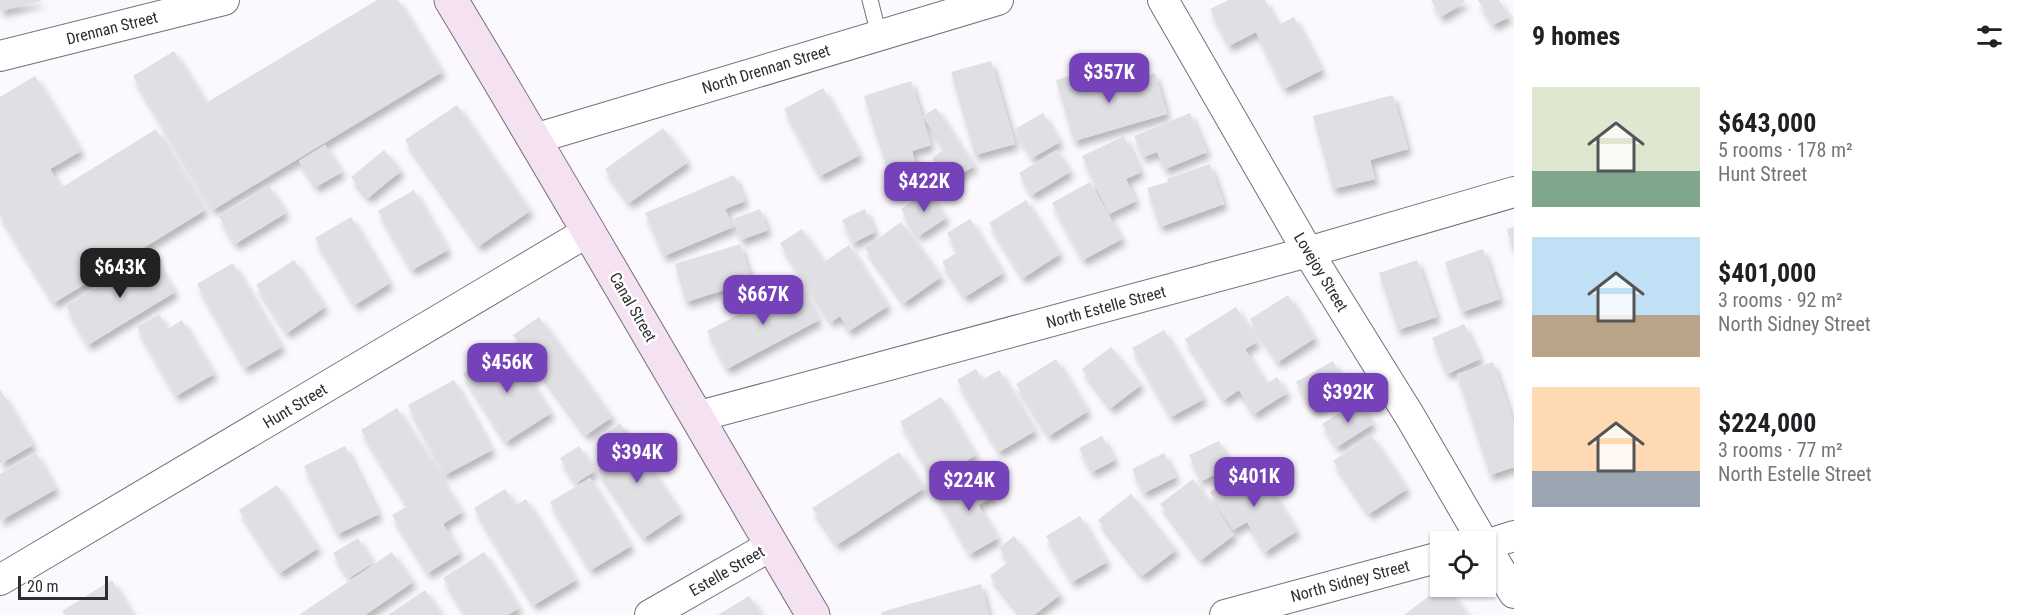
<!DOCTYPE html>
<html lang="en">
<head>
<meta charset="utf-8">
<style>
	:root { --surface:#fff; --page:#f6f6f6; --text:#202124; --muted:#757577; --accent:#7542ba }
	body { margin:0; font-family:"Roboto Condensed",sans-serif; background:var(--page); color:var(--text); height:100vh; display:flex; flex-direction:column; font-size:22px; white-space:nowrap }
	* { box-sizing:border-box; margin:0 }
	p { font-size:20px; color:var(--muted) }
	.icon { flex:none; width:33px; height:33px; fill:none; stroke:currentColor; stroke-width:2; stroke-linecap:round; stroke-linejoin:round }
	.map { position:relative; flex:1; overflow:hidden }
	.sheet { display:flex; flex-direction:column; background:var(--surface); width:510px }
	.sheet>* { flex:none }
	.buttons { position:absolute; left:1430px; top:531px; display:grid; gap:12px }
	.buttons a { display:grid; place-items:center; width:66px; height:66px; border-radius:0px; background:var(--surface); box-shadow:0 2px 4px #0004; font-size:30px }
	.scale { position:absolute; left:18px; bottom:15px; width:90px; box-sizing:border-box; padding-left:6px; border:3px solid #2e2e30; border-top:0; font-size:16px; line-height:21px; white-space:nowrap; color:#2e2e30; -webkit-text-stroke:4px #fff; paint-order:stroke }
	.price { position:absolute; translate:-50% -51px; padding:0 14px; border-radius:12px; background:var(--accent); color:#fff; font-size:20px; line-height:39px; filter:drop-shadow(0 2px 3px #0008) }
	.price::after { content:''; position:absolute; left:50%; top:36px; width:18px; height:14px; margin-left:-9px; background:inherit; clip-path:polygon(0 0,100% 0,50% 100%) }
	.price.selected { background:#222; color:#fff }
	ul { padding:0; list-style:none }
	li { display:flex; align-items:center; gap:18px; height:150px; padding:0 18px }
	li span { display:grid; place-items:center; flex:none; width:168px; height:120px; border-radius:0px; color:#555 }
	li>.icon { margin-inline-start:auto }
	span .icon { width:72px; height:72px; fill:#fffc; stroke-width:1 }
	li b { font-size:26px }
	h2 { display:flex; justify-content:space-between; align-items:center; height:72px; padding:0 18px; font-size:26px }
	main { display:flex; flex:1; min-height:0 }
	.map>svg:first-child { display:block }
</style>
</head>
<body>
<main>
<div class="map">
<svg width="1514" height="615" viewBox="0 0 1514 615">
	<defs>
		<filter id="shadow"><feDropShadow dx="3.5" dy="6" stdDeviation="3" flood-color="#0004"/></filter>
	</defs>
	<rect width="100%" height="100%" fill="#fbf9fd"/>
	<g fill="#e0dfe3" filter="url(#shadow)">
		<polygon points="0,0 41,0 41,1 0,11"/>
		<polygon points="377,0 398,0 442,72 213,210 133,76 174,51 206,103"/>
		<polygon points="1229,0 1265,0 1278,25 1294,17 1322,70 1284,89 1256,32 1229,46 1210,9"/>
		<polygon points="1431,0 1464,0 1465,2 1441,17"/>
		<polygon points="1478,0 1499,0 1509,17 1493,25"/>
		<polygon points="991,61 1015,144 975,155 951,72"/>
		<polygon points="1089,70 1095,91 1155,73 1167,114 1074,141 1056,80"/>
		<polygon points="35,76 81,151 50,169 61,188 156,129 205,210 54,303 0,215 0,97"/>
		<polygon points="911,81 931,145 912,151 915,162 888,171 864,96"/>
		<polygon points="823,88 860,155 820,176 784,109"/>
		<polygon points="1393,95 1408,149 1370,160 1375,179 1333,189 1313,116"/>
		<polygon points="457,105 530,211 479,246 405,140"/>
		<polygon points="936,108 974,166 948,182 932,158 945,149 923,116"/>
		<polygon points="1043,113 1060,142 1032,158 1015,129"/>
		<polygon points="1190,113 1207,152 1165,169 1157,152 1143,157 1134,136"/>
		<polygon points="663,128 688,162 629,203 605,169"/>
		<polygon points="1124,136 1141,172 1126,179 1136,201 1109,214 1082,156"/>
		<polygon points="325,145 342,172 316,187 299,161"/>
		<polygon points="384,150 401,171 368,198 351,177"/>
		<polygon points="1057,150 1070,172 1032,195 1019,173"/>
		<polygon points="1210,164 1224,204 1160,227 1147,188 1168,182 1167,179"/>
		<polygon points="734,175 745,201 725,209 733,227 664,256 645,213"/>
		<polygon points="1090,182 1122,239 1083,260 1052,203"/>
		<polygon points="269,186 286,213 235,244 219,216"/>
		<polygon points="414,190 448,250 412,270 378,211"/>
		<polygon points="928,191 946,218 919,236 901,209"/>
		<polygon points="1026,200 1060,254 1023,278 989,223"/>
		<polygon points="760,209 768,230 741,240 733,219"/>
		<polygon points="865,209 875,232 853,243 842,220"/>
		<polygon points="351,217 390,283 355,305 315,238"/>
		<polygon points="970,219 1003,273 965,297 942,262 958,252 947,233"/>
		<polygon points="901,222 941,277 904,303 865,248"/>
		<polygon points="1514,227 1514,251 1513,251 1507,229"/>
		<polygon points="802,229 824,262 849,245 888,306 849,331 840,316 831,322 780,243"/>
		<polygon points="740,244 752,281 686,302 675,264"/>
		<polygon points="1483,249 1500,299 1462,312 1445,262"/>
		<polygon points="152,254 175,292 88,345 66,306"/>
		<polygon points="294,260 325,307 287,333 256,285"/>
		<polygon points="1417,260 1437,317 1398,330 1379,273"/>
		<polygon points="233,263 282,347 245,368 197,284"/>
		<polygon points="799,283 819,320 727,369 707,331"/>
		<polygon points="1288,295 1315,338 1278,362 1250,319"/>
		<polygon points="1236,307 1257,342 1245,349 1266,384 1277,377 1287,393 1254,414 1239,390 1224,400 1185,339"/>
		<polygon points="159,314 168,329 182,320 214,374 176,396 137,327"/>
		<polygon points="539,317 612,417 586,435 513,335"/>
		<polygon points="1464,324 1480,359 1447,374 1432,338"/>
		<polygon points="1164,330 1204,399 1171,417 1132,348"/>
		<polygon points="508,346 551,413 506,442 463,374"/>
		<polygon points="1111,347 1141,385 1111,408 1082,369"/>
		<polygon points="1056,359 1088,411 1049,436 1016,384"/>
		<polygon points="1333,361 1349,390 1313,411 1296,382"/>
		<polygon points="1493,362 1514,424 1514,467 1490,475 1457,374"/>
		<polygon points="976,369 982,380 999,370 1035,431 999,452 957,380"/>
		<polygon points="454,380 492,450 445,475 408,405"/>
		<polygon points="0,389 33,445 0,464"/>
		<polygon points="941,397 976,455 935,480 900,422"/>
		<polygon points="1358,401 1373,424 1337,447 1322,424"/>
		<polygon points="397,408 462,512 443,524 460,553 428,573 392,515 408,506 361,430"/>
		<polygon points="620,423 681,513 644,538 598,470 616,458 602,436"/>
		<polygon points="1371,435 1407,489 1369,514 1333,461"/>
		<polygon points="1102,436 1115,460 1092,472 1079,448"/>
		<polygon points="1219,441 1232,467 1201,481 1189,455"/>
		<polygon points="345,446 379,514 338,534 304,466"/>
		<polygon points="579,446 595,471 576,483 560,458"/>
		<polygon points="899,452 924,488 837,545 812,508"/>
		<polygon points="36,453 56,489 0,521 0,474"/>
		<polygon points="1164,453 1176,477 1144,493 1132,469"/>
		<polygon points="1255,465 1297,531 1265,552 1247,522 1233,530 1210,492"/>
		<polygon points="979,472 993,497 978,505 998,538 970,554 937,496"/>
		<polygon points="590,478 631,546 591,570 550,502"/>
		<polygon points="1193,479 1234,535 1201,560 1160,504"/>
		<polygon points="277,485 318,548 280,573 239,510"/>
		<polygon points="505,489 516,505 526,499 576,580 534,605 474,508"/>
		<polygon points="1131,494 1176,550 1142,576 1098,520"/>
		<polygon points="1080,516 1107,562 1072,582 1046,536"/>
		<polygon points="1014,536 1060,595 1034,615 1021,615 990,576 1009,561 999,548"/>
		<polygon points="358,538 373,563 349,578 333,553"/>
		<polygon points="392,552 413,582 365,615 299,615"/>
		<polygon points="484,552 519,608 508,615 466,615 443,578"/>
		<polygon points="112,580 133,615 65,615 62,611"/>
		<polygon points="981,584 989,615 882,615 881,612"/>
		<polygon points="1442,586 1446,586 1468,615 1404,615"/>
		<polygon points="425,590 442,615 388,615"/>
		<polygon points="749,596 762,615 718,615"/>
	</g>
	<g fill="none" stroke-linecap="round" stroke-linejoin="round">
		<g stroke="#727175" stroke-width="17">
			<polyline id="lane" points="870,0 879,35"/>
		</g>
		<g stroke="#727175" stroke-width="32">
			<g id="street">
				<polyline points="1163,0 1308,252 1411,418 1483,542"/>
				<polyline points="0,56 224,0"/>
				<polyline points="534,139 998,0"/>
				<polyline points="696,417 1308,252 1514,192"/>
				<polyline points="1485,545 1514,536"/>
				<polyline points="1485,546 1514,593"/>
				<polyline points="0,580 589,231"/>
				<polyline points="650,615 772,545"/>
				<polyline points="1225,615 1440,557"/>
			</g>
		</g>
		<g stroke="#727175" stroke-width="35">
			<path id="secondary" d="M451 0C574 204 692 410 813 615"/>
		</g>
		<use href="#lane" stroke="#fff" stroke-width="15"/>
		<use href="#street" stroke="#fff" stroke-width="30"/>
		<use href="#secondary" stroke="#f4e1f2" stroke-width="33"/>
	</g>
	<g text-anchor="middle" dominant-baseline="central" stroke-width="5" stroke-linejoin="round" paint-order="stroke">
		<g font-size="16" fill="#2e2e30" stroke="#fff">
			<text transform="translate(112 28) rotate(-14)">Drennan Street</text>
			<text transform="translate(766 69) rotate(-17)">North Drennan Street</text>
			<text transform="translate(1321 272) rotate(59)">Lovejoy Street</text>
			<text transform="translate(633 307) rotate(60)">Canal Street</text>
			<text transform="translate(1106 307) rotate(-15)">North Estelle Street</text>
			<text transform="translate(295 406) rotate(-31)">Hunt Street</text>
			<text transform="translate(727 571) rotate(-30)">Estelle Street</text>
			<text transform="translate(1350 581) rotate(-15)">North Sidney Street</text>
		</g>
	</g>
</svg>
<div class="buttons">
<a><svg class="icon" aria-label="locate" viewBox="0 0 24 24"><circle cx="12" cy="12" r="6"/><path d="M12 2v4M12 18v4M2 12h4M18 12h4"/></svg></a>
</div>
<div class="scale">20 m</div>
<b class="price" style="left:1109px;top:104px">$357K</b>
<b class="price" style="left:924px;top:213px">$422K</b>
<b class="price selected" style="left:120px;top:299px">$643K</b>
<b class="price" style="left:763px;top:326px">$667K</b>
<b class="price" style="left:507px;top:394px">$456K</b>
<b class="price" style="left:1348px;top:424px">$392K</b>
<b class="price" style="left:637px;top:484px">$394K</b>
<b class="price" style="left:1254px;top:508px">$401K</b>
<b class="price" style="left:969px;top:512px">$224K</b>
</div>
<section class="sheet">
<h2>9 homes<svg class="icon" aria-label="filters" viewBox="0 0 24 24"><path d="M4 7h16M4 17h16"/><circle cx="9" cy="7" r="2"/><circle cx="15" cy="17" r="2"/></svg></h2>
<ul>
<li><span style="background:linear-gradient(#dfe7d0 70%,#7fa58c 0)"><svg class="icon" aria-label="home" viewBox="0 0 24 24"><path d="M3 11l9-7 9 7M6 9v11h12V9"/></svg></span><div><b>$643,000</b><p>5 rooms · 178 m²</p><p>Hunt Street</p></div></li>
<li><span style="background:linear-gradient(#bfe0f5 65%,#b9a48a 0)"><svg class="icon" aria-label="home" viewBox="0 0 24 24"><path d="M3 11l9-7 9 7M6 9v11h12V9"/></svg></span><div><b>$401,000</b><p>3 rooms · 92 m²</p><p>North Sidney Street</p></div></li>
<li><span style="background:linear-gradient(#ffd9b3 70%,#9aa5b1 0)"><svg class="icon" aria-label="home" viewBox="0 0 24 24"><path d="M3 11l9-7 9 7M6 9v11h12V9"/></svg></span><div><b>$224,000</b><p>3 rooms · 77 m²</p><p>North Estelle Street</p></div></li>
</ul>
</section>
</main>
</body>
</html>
